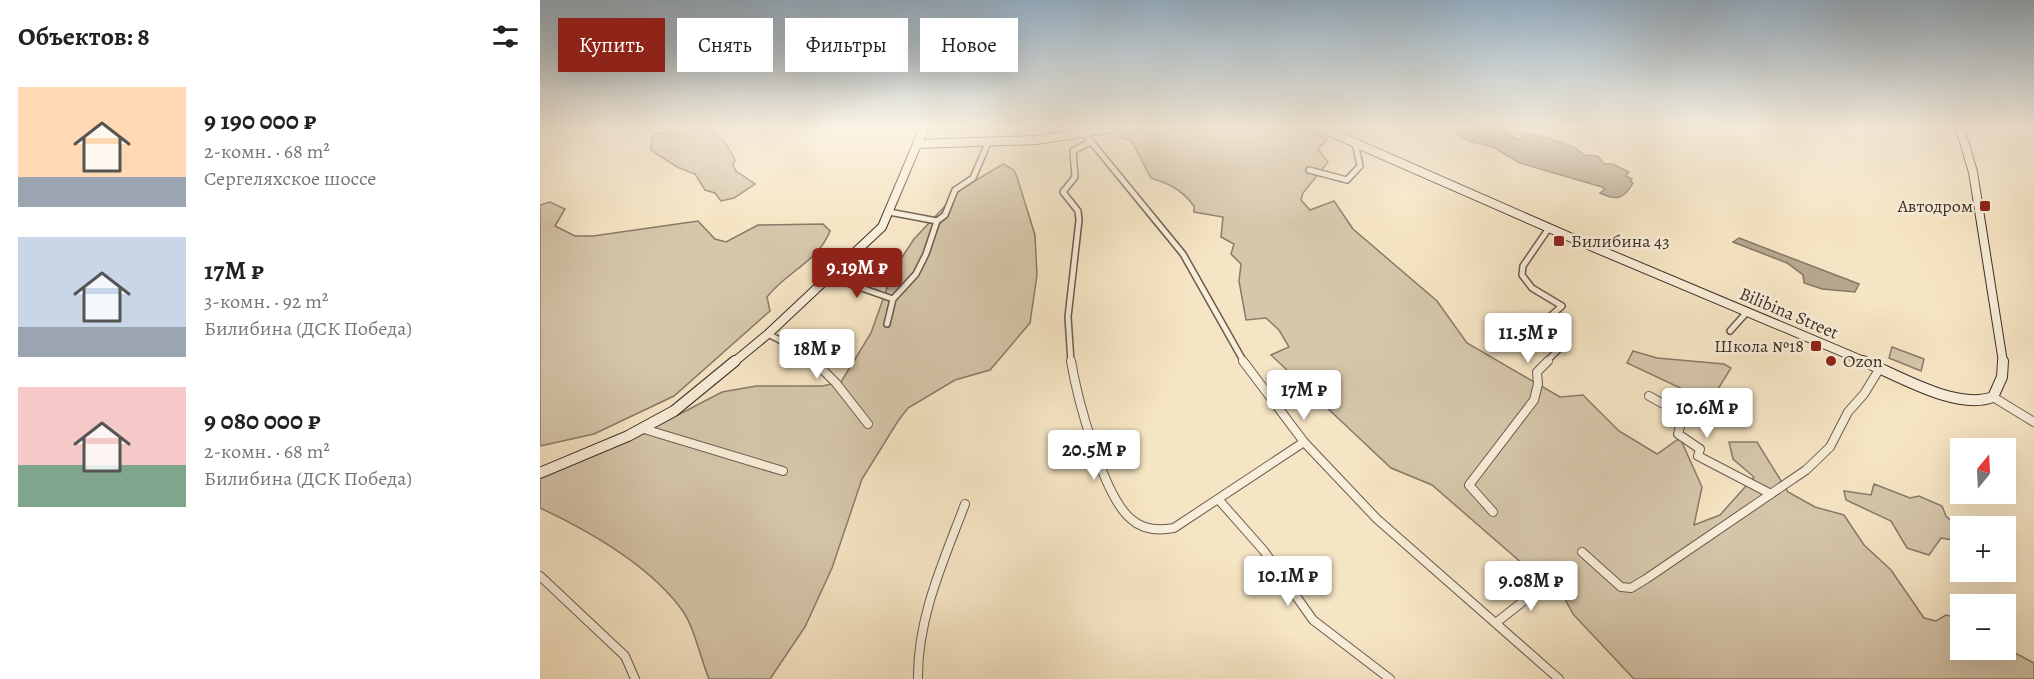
<!DOCTYPE html>
<html lang="ru">
<head>
<meta charset="utf-8">
<style>
	:root { --surface:#fff; --page:#f6f6f6; --text:#222; --muted:#767676; --accent:#8f2418 }
	body { margin:0; font-family:Alegreya,serif; background:var(--page); color:var(--text); height:100vh; display:flex; flex-direction:column; font-size:22px; white-space:nowrap }
	* { box-sizing:border-box; margin:0 }
	p { font-size:20px; color:var(--muted) }
	.icon { flex:none; width:33px; height:33px; fill:none; stroke:currentColor; stroke-width:2; stroke-linecap:round; stroke-linejoin:round }
	.map { position:relative; flex:1; overflow:hidden }
	.details { display:flex; flex-direction:column; background:var(--surface); width:540px }
	.details>* { flex:none }
	.banner { position:absolute; left:18px; top:18px; width:570px; height:54px; display:flex; gap:12px }
	.needle { width:39px; rotate:18deg }
	.buttons { position:absolute; left:1410px; top:438px; display:grid; gap:12px }
	.buttons a { display:grid; place-items:center; width:66px; height:66px; border-radius:0px; background:var(--surface); box-shadow:0 6px 24px #0002; font-size:30px }
	.price { position:absolute; translate:-50% -51px; padding:0 14px; border-radius:6px; background:#fff; color:#222; font-size:20px; line-height:39px; filter:drop-shadow(0 2px 3px #0008) }
	.price::after { content:''; position:absolute; left:50%; top:36px; width:18px; height:14px; margin-left:-9px; background:inherit; clip-path:polygon(0 0,100% 0,50% 100%) }
	.price.on { background:var(--accent); color:#fff }
	ul { padding:0; list-style:none }
	li { display:flex; align-items:center; gap:18px; height:150px; padding:0 18px }
	li span { display:grid; place-items:center; flex:none; width:168px; height:120px; border-radius:0px; color:#555 }
	li>.icon { margin-inline-start:auto }
	span .icon { width:72px; height:72px; fill:#fffc; stroke-width:1 }
	li b { font-size:26px }
	h2 { display:flex; justify-content:space-between; align-items:center; height:72px; padding:0 18px; font-size:26px }
	.tag { padding:0 21px; border-radius:0px; background:var(--surface); box-shadow:0 6px 24px #0002; font-size:21px; line-height:54px }
	.tag.on { background:var(--accent); color:#fff }
	main { display:flex; flex:1; min-height:0 }
	.map>svg:first-child { display:block }
</style>
</head>
<body>
<main>
<section class="details">
<h2>Объектов: 8<svg class="icon" aria-label="filters" viewBox="0 0 24 24"><path d="M4 7h16M4 17h16"/><circle cx="9" cy="7" r="2"/><circle cx="15" cy="17" r="2"/></svg></h2>
<ul>
<li><span style="background:linear-gradient(#ffd9b3 75%,#9aa5b1 0)"><svg class="icon" aria-label="home" viewBox="0 0 24 24"><path d="M3 11l9-7 9 7M6 9v11h12V9"/></svg></span><div><b>9 190 000 ₽</b><p>2-комн. · 68 m²</p><p>Сергеляхское шоссе</p></div></li>
<li><span style="background:linear-gradient(#c9d6e8 75%,#9aa5b1 0)"><svg class="icon" aria-label="home" viewBox="0 0 24 24"><path d="M3 11l9-7 9 7M6 9v11h12V9"/></svg></span><div><b>17M ₽</b><p>3-комн. · 92 m²</p><p>Билибина (ДСК Победа)</p></div></li>
<li><span style="background:linear-gradient(#f6c9c9 65%,#7fa58c 0)"><svg class="icon" aria-label="home" viewBox="0 0 24 24"><path d="M3 11l9-7 9 7M6 9v11h12V9"/></svg></span><div><b>9 080 000 ₽</b><p>2-комн. · 68 m²</p><p>Билибина (ДСК Победа)</p></div></li>
</ul>
</section>
<div class="map">
<svg width="1494" height="679" viewBox="0 0 1494 679">
	<rect width="100%" height="100%" fill="#f6e5c4"/>
	<filter id="stains"><feTurbulence type="fractalNoise" baseFrequency=".00333" numOctaves="4"/><feColorMatrix values="0 0 0 0 .2 0 0 0 0 .09 0 0 0 0 .02 0 0 0 .5 -.17"/></filter>
	<radialGradient id="worn" r=".72"><stop offset=".6" stop-color="#630" stop-opacity="0"/><stop offset="1" stop-color="#630" stop-opacity=".3"/></radialGradient>
	<g fill="#d6c6aa" stroke="#897a6a" stroke-width="1.5">
		<path d="M612 128 772 130 787 140 778 149 788 162 763 193 761 200 770 210 794 201 813 229 897 301 927 343 1020 397 1043 395 1079 431 1117 454 1140 438 1162 487 1154 525 1180 515 1214 477 1193 459 1189 442H1217L1248 492 1275 507 1304 515 1324 545 1351 570 1384 618 1396 621 1406 615 1420 618V650L1466 648 1494 663V679H1094L1033 614 1011 573 983 564 892 485 851 468 731 355 749 347 739 330 726 318 706 320 699 281 701 264 691 254 694 244 681 237 683 217 654 212V206C642 190 630 184 611 178L591 140 579 138 593 131Z"/>
		<polygon points="170,131 185,142 195,160 193,165 196,171 215,184 194,198 181,201 175,193 165,190 155,174 137,167 111,150 112,136 118,133"/>
		<path d="M463 164 474 170 477 177 495 235 497 275 490 323 450 370 415 380 368 408 358 421 322 479 292 568 265 627 230 679H169C161 660 154 626 142 610 110 566 49 531 0 508V476L90 440 182 392 216 386H282L301 382 331 333 353 271 374 239 421 189Z"/>
		<path d="M10 202 25 209 15 226 35 236H53L158 221 175 239 186 242 218 225 283 224 290 231C278 262 246 272 227 297L230 311 134 396 54 434 0 446V205Z"/>
		<polygon points="1352,347 1384,359 1381,371 1349,358"/>
		<polygon points="1093,351 1117,358 1184,364 1191,368 1170,402 1087,363"/>
		<polygon points="1334,484 1370,498 1379,496 1402,506 1406,516 1420,529 1420,541 1401,538 1389,555 1367,548 1351,521 1306,500 1304,491 1331,495"/>
	</g>
	<g fill="#b7a78f" stroke="#867766" stroke-width="1.5">
		<path d="M920 128C931 128 944 126 955 128 967 129 972 142 986 139L980 133C997 134 1033 143 1044 155L1058 156 1064 164H1073L1089 172 1086 176 1092 179 1090 181 1093 183C1084 199 1077 201 1060 193L1065 189 1062 187 980 163 953 147 929 141 917 134Z"/>
		<polygon points="1199,238 1319,284 1315,292 1282,289 1264,283 1263,275 1247,263 1193,242"/>
	</g>
	<g fill="none" stroke-linecap="round" stroke-linejoin="round">
		<g stroke="#6a5c50" stroke-width="8">
			<g id="minor-far1">
				<polyline points="544,133 643,254 704,362"/>
				<polyline points="769,170 807,180 820,166 816,147 819,143"/>
				<polyline points="349,212 397,221"/>
				<polyline points="304,264 337,271"/>
				<polyline points="290,277 353,299"/>
				<polyline points="347,324 353,299 376,274 386,254 397,221 405,215 415,190 433,178 448,143"/>
				<polyline points="1190,331 1207,312"/>
				<polyline points="228,334 261,351 275,362"/>
				<polyline points="531,362 528,317 539,220 538,211 523,192 535,177 533,151 550,142"/>
				<polyline points="1006,362 1022,346 999,326 1022,306 992,288 982,275 983,266 1009,228"/>
			</g>
		</g>
		<g stroke="#6a5c50" stroke-width="10">
			<g id="minor">
				<polyline points="274,361 296,383 328,424"/>
				<path d="M531 361C537 397 563 496 591 519 603 530 618 531 634 528L764 442"/>
				<polyline points="703,361 764,442 837,519 1019,679"/>
				<polyline points="1109,396 1143,415 1138,434 1160,449 1158,456 1231,494"/>
				<polyline points="1453,397 1494,422"/>
				<polyline points="104,429 243,471"/>
				<polyline points="679,500 724,551 773,620 850,679"/>
				<polyline points="953,512 929,485 994,400 998,384 997,372 1008,361"/>
				<polyline points="1042,552 1081,587 1091,588 1106,579 1266,470 1290,447 1308,412 1324,394 1340,368"/>
				<polyline points="0,576 85,656 95,679"/>
				<polyline points="957,622 1009,581"/>
				<path d="M378 679C377 618 404 560 425 504"/>
			</g>
		</g>
		<g stroke="#3c2f29" stroke-width="10">
			<g id="secondary-far1">
				<polyline points="781,128 1041,242 1326,362"/>
				<polyline points="1420,128 1433,172 1463,362"/>
				<polyline points="377,144 496,140 574,128"/>
				<polyline points="194,362 228,334 342,227 384,128"/>
			</g>
		</g>
		<g stroke="#3c2f29" stroke-width="12">
			<g id="secondary">
				<path d="M1323 361C1358 375 1416 411 1453 397L1462 377 1463 361"/>
				<polyline points="0,473 88,436 134,411 195,361"/>
			</g>
		</g>
		<use href="#minor-far1" stroke="#f9eed9" stroke-width="5"/>
		<use href="#minor" stroke="#f9eed9" stroke-width="8"/>
		<use href="#secondary-far1" stroke="#f9eed9" stroke-width="8"/>
		<use href="#secondary" stroke="#f9eed9" stroke-width="10"/>
	</g>
	<linearGradient id="sky" x2="0" y2="1"><stop stop-color="#94afc4"/><stop offset="0.57" stop-color="#fbf3e4"/><stop offset="1" stop-color="#fbf3e4" stop-opacity="0"/></linearGradient>
	<rect width="1494" height="223" fill="url(#sky)"/>
	<g fill="#8f2418" stroke="#f9eed9" stroke-width="2">
		<rect x="1439" y="200" width="12" height="12" rx="3"/>
		<rect x="1013" y="235" width="12" height="12" rx="3"/>
		<rect x="1270" y="340" width="12" height="12" rx="3"/>
		<circle cx="1291" cy="361" r="6"/>
	</g>
	<g text-anchor="middle" dominant-baseline="central" stroke-width="5" stroke-linejoin="round" paint-order="stroke">
		<g font-size="18" fill="#3c2f29" stroke="#f9eed9" text-anchor="end">
			<text x="1433" y="206">Автодром</text>
			<text x="1031" y="241" text-anchor="start">Билибина 43</text>
			<text x="1264" y="346">Школа №18</text>
			<text x="1303" y="361" text-anchor="start">Ozon</text>
		</g>
		<g font-size="18" fill="#3c2f29" stroke="#f9eed9">
			<text transform="translate(1249 313) rotate(23)">Bilibina Street</text>
		</g>
	</g>
	<rect width="100%" height="100%" filter="url(#stains)"/>
	<rect width="100%" height="100%" fill="url(#worn)"/>
</svg>
<div class="buttons">
<a><svg class="needle" viewBox="-14 -14 28 28"><path d="M0-13l5 13h-10z" fill="#e53935"/><path d="M0 13l5-13h-10z" fill="#767676"/></svg></a>
<a>+</a>
<a>−</a>
</div>
<b class="price on" style="left:317px;top:299px">9.19M ₽</b>
<b class="price" style="left:988px;top:364px">11.5M ₽</b>
<b class="price" style="left:277px;top:380px">18M ₽</b>
<b class="price" style="left:764px;top:421px">17M ₽</b>
<b class="price" style="left:1167px;top:439px">10.6M ₽</b>
<b class="price" style="left:554px;top:481px">20.5M ₽</b>
<b class="price" style="left:748px;top:607px">10.1M ₽</b>
<b class="price" style="left:991px;top:612px">9.08M ₽</b>
<div class="banner">
<a class="tag on">Купить</a>
<a class="tag">Снять</a>
<a class="tag">Фильтры</a>
<a class="tag">Новое</a>
</div>
</div>
</main>
</body>
</html>
